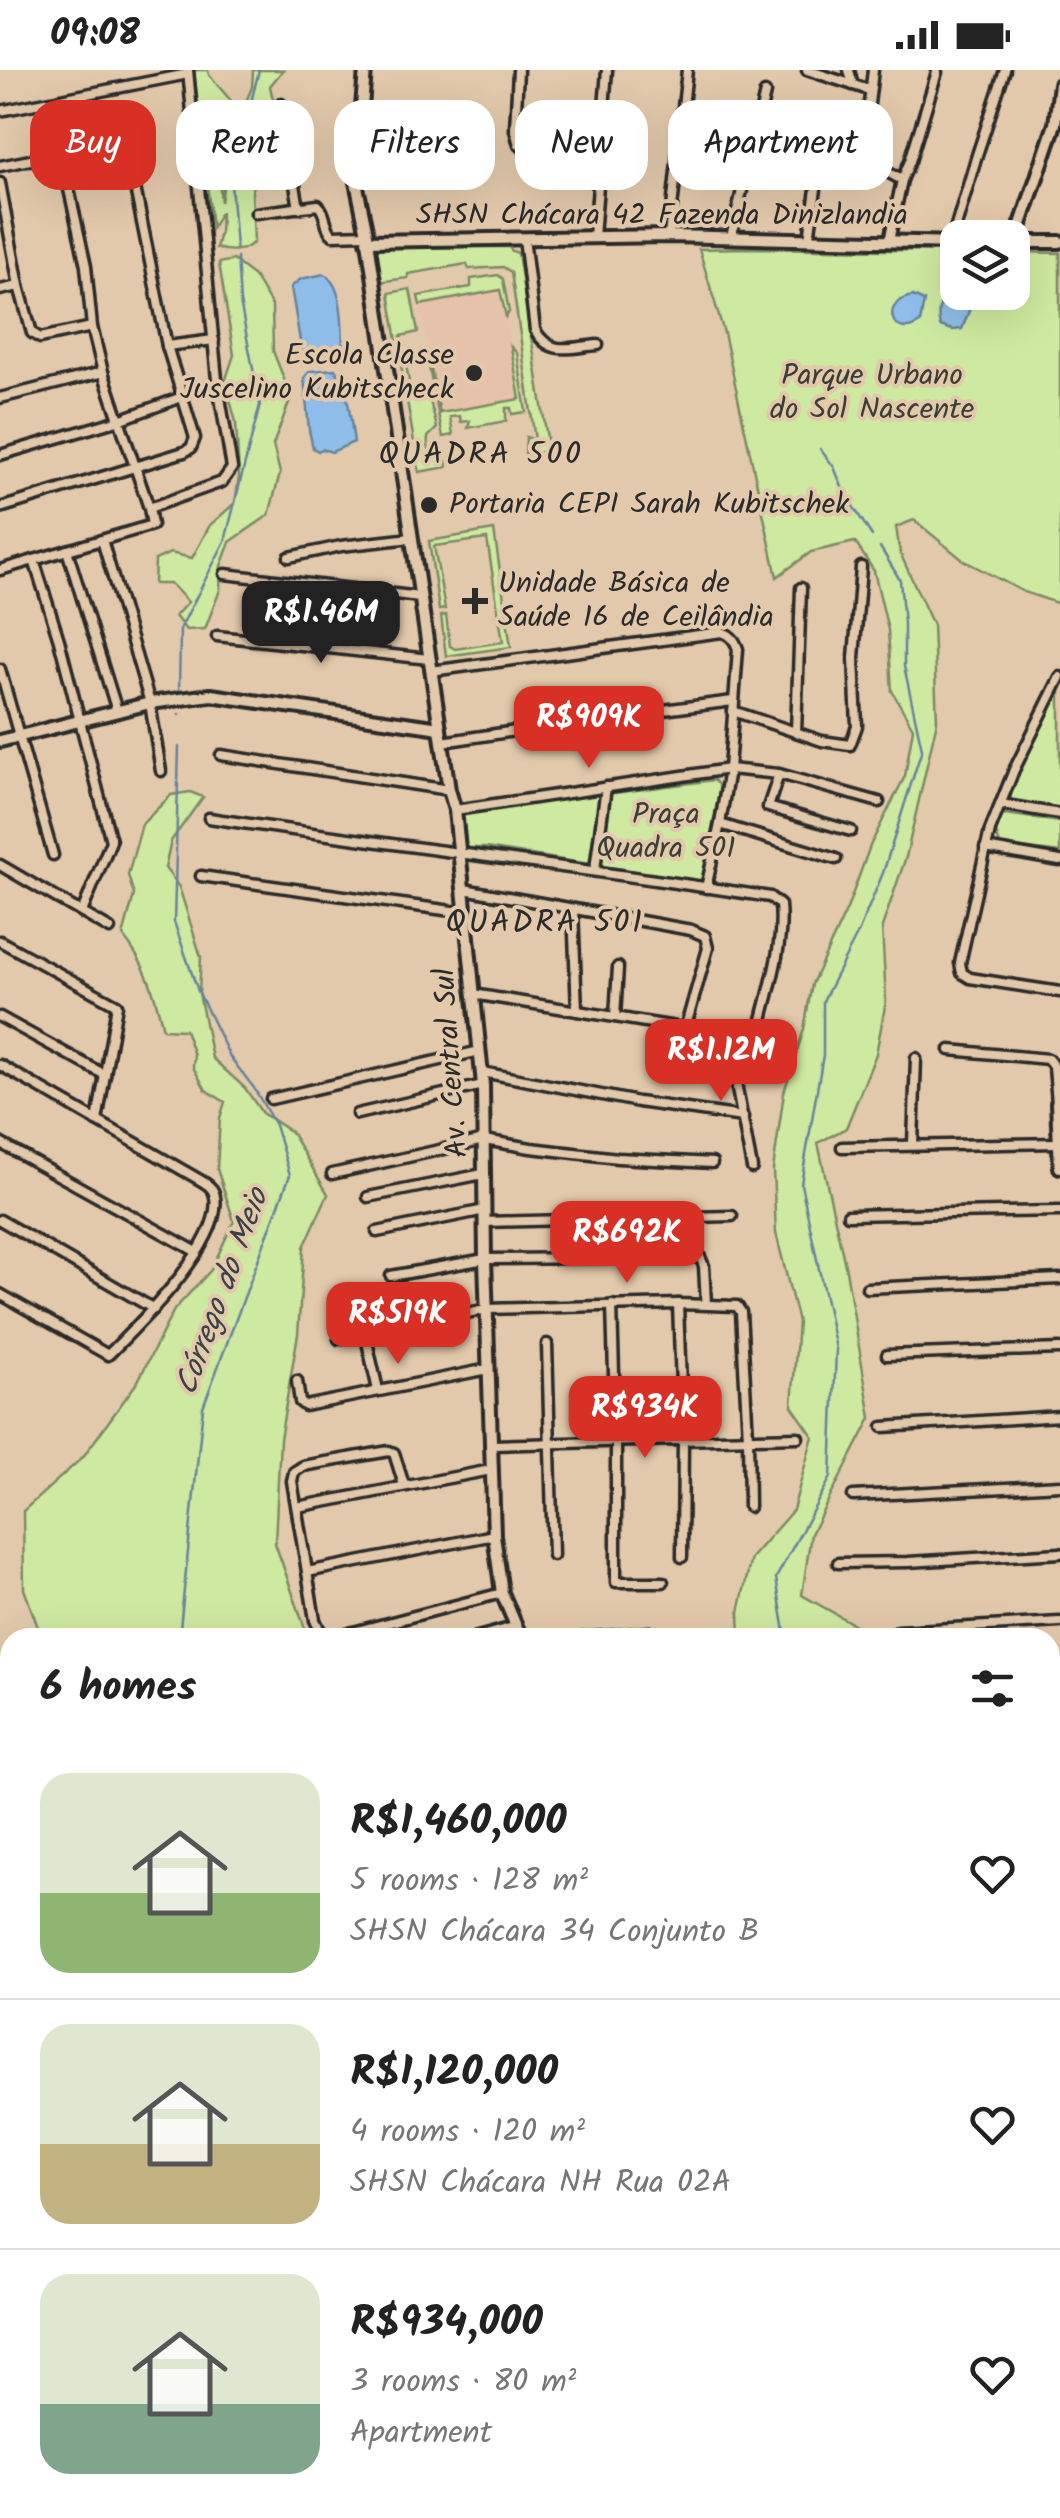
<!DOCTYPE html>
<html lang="en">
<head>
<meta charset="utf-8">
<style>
	:root { --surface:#fff; --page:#f2f2f2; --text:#222; --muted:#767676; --line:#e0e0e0; --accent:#d93025 }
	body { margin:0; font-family:Kalam,sans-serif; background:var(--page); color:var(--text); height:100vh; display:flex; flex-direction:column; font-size:38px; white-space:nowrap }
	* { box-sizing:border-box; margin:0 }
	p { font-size:32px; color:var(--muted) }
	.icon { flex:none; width:55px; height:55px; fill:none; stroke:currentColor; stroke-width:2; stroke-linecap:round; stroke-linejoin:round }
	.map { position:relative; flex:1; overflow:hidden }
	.panel { position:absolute; left:0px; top:1558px; width:1060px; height:892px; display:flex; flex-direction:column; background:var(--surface); border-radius:30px 30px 0 0; box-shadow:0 10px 40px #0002 }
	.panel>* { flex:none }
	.banner { position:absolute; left:30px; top:30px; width:1000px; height:90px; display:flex; gap:20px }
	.tools { position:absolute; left:940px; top:150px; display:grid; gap:20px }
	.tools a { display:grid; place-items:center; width:90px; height:90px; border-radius:20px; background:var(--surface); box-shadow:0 10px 40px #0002; font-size:50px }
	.price { position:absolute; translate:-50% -85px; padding:0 22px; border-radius:20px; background:var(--accent); color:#fff; font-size:32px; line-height:65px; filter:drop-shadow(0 2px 5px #0008) }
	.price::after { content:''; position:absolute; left:50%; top:60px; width:30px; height:22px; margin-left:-15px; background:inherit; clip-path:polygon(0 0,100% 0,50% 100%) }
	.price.selected { background:#222; color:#fff }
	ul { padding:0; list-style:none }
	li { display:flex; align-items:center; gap:30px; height:250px; padding:0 40px }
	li+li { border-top:2px solid var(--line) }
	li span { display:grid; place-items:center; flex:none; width:280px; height:200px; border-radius:30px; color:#555 }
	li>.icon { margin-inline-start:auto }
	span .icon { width:120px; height:120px; fill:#fffc; stroke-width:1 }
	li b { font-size:42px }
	h2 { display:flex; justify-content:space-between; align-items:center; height:120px; padding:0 40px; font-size:42px }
	.chip { padding:0 35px; border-radius:30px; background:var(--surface); box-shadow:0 10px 40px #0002; font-size:35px; line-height:90px }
	.chip.selected { background:var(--accent); color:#fff }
	.status { display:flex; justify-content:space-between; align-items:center; height:70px; padding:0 50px; background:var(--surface); direction:ltr }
	.status svg { height:28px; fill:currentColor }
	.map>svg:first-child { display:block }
</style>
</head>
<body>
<div class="status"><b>09:08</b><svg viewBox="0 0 49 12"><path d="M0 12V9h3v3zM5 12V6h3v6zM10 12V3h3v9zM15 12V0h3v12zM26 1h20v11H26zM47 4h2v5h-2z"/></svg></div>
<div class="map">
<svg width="1060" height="2448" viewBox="0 0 1060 2448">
	<rect width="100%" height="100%" fill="#e3c9ab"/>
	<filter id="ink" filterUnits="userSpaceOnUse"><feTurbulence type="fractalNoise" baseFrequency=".01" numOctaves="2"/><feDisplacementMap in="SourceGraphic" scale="20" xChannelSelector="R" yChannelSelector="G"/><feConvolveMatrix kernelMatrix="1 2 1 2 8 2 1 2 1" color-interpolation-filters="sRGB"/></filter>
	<g filter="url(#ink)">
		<polygon fill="#e6c2ab" points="501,219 521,328 440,344 420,235"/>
		<g fill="#cee9a0" stroke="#7c8a66" stroke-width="2.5">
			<path d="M194 0H208L209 5 232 32 218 96 221 132 230 71 252 17 253 0H283L270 16 281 66 255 83 252 123 254 172C244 182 229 182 216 178L220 163 221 142 212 158Z"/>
			<polygon points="386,177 509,177 512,181 518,183 549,381 525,384 526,367 535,370 511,202 503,197 469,199 467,194 408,204 408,208 378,212 374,180"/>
			<polygon points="745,178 957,181 958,222 1012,222 1013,182 1060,183 1060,534 1024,522 963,490 914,450 896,457 900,483 933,555 937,651 906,787 882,857 886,931 876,984 846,1058 818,1073 846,1200 871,1348 811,1464 802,1525 855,1555 855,1567 740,1567 739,1542 751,1488 793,1440 813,1366 792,1336 798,1252 776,1163 773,1100 784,1022 804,959 812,914 847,839 870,776 905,706 913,658 892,621 888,560 874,501 855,472 811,482 777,507 724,263 699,179"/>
			<polygon points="233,190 254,206 272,236 273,281 291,327 273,375 280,403 269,445 230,472 221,496 220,520 205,559 186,560 175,546 188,532 171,514 154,514 155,490 170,483 192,488 210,455 235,433 239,407 236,352 225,312 234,285 219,193"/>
			<polygon points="498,205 503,209 509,242 506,247 500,220 420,235 418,226 471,217 471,209"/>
			<path d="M410 219 418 262 401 266 412 329 429 327 437 358 428 367C426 380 433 390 446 391L447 397 419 402 389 223Z"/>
			<polygon points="511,277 517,283 526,342 512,344 511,338 506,338 506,351 468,358 470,351 461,352 460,346 450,347 453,365 443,367 428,293 430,293 440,343 520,329"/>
			<polygon points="494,460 511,577 446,586 441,546 446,545 450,576 455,579 503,572 487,469 434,476 445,539 439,540 429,471"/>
			<polygon points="1060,613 1060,741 1010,730 1013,715"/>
			<polygon points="714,710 720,717 703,806 700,811 486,778 463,778 458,745 465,742"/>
			<path d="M190 722 203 727 171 771 165 798 179 817 201 887 199 923 212 988 245 1018 262 1043 291 1062 328 1124 304 1177 298 1264 280 1369 275 1473 308 1567H38L39 1560 24 1519 23 1441 83 1387 138 1311 174 1240 211 1200 234 1151 217 1099 220 1048 225 1032 206 1020 193 997 194 985 185 960 163 959C154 921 147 896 123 866L134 825 128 805 142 754 171 725Z"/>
			<polygon points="1006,744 1060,752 1060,783 1000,775 996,762 1001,747"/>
			<polygon points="10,1686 10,2440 593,2440 595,2448 0,2448 0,1702"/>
			<polygon points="1060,1816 1060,1910 1050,1921 1050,1829"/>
			<polygon points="1050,2089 1060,2101 1060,2448 869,2448 865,2440 1050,2440"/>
		</g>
		<g fill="#8fbde9" stroke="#67839d" stroke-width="2.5">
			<path d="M324 204C344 216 342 255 343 278L321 287 311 284 307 287 302 283 291 217 301 209Z"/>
			<path d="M954 223 969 228 972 233 962 259 952 260 940 256C936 240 939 230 954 223Z"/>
			<path d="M913 226 924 231 920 253C892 272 878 231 913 226Z"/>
			<path d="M335 299C349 319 350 348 354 372L332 382 322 379 318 381 313 378 309 360 304 308 310 301Z"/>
		</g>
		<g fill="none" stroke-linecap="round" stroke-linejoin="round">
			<g stroke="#67839d" stroke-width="2.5">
				<polyline points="236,178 231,113 259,0"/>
				<polyline points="820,379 834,397 844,422 872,466"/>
				<polyline points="179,623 180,559 225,471 260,335 240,232 237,187"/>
				<polyline points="179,644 179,645"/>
				<polyline points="179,1568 203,1337 290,1105 275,1055 254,1018 230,987 198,921 174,852 179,677"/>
				<polyline points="786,1568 776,1508 831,1407 836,1279 801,1114 823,985 823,931 858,863 883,803 922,679 904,596 904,554 900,510 880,477"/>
				<polyline points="1050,1910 1060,1899"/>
				<polyline points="1050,2362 1060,2382"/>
				<polyline points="386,2448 386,2440"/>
			</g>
			<g stroke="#2b2b2b" stroke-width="15">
				<g id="minor">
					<polyline points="518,0 515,60 519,75 527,79 601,85"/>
					<polyline points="807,0 869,20"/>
					<polyline points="849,0 853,15"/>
					<path d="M873 0 864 76C868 95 886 101 902 110"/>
					<polyline points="281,34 299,138"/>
					<polyline points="0,41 188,4"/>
					<polyline points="359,63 458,60"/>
					<polyline points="0,96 115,73 123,74 127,78 167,276 195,368 191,378 184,382 0,438"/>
					<polyline points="0,113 19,216 32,263 40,268 92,257"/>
					<path d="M256 143 318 135C327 143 324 158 333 165L367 164"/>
					<polyline points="669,166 687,0"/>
					<polyline points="594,167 607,0"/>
					<polyline points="731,167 765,23"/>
					<path d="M524 168 535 260C550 287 571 277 598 275"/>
					<polyline points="809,169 821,83"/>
					<polyline points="889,171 902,110 910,91 937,2"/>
					<polyline points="951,173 977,85 1005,0"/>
					<polyline points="0,220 19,216"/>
					<polyline points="167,276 214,270"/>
					<polyline points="0,328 103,302"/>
					<polyline points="0,385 119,350 182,327"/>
					<polyline points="149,438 222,412 232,398 217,310 188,0"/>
					<polyline points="102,470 150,633 161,701"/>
					<polyline points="67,480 117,641"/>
					<polyline points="289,487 341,476 411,468"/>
					<polyline points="34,490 59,570 111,771 82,842"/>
					<polyline points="0,500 152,455 149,438 103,302 92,257 86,196 61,83"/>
					<polyline points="225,504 420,527"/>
					<polyline points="217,566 429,589"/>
					<polyline points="0,599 53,785"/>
					<path d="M431 601 722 562C731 565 735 570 738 579L729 699 720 754 706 818"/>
					<polyline points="1060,607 1014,700 990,760 960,893 962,903 970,908 1060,922"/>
					<polyline points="733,641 822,671 850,675 857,656 854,588 861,497"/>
					<polyline points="796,662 801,518"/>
					<polyline points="442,672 609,647 733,631"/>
					<polyline points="221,685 449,720"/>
					<polyline points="779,704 768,737 851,761"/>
					<polyline points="1000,734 1060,744"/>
					<polyline points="455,740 729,699 779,704 879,732"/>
					<path d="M209 748C396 776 583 798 770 827L780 835C784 876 769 919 760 958L754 967 750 969 473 924"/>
					<polyline points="720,754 836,789"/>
					<polyline points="985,778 1060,791"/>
					<polyline points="0,795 110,859"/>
					<polyline points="595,799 606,717"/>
					<polyline points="201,806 466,843"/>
					<polyline points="464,819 691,860 705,866 708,878 685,959"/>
					<polyline points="573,839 577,941"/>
					<polyline points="0,871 117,935 97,1051"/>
					<polyline points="0,947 105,1005"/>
					<polyline points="615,947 618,897"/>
					<polyline points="741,969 736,1001 737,1019 752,1098"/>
					<polyline points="950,980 1048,989 1054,997 1057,1033"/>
					<path d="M0 995 200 1110C207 1114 214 1118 215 1127 223 1173 139 1254 108 1285L0 1224"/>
					<polyline points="482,1002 638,1032 743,1047"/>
					<polyline points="271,1029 480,981"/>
					<polyline points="357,1044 483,1015"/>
					<polyline points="0,1073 197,1182"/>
					<polyline points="913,1074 916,988"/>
					<polyline points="842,1077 1058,1073"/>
					<polyline points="332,1104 484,1070 531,1078 618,1088 712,1093"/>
					<polyline points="368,1127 483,1104"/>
					<polyline points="848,1145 1060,1141"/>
					<polyline points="0,1150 154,1239"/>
					<polyline points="484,1152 732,1146"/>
					<polyline points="377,1162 485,1140"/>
					<polyline points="391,1206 485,1189 700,1187 704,1196 706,1234"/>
					<polyline points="867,1218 1060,1209"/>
					<polyline points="678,1234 683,1371 682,1487"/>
					<polyline points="612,1235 616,1373 616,1512 663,1512"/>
					<polyline points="365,1263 378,1320"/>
					<polyline points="339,1269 487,1239 678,1234 737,1236 741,1242 748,1367 749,1437"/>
					<polyline points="547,1274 553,1485"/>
					<polyline points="887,1285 1060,1279"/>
					<polyline points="297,1311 300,1332 305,1336 488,1299"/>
					<polyline points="883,1357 1060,1346"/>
					<polyline points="492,1375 798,1367"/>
					<polyline points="404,1415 394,1383 389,1381 303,1396 294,1402 292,1411 315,1550 322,1565 334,1567 502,1523"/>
					<polyline points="853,1426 1060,1415"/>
					<polyline points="297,1437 491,1400"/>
					<polyline points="838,1493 908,1492 1060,1483"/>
					<polyline points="307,1502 494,1465"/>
					<polyline points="898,1561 1060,1552"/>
					<polyline points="474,1568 517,1556"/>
					<polyline points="583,1568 650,1562"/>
					<polyline points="1050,1620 1060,1619"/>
					<polyline points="1050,1687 1060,1686"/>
				</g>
			</g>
			<g stroke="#2b2b2b" stroke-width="18">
				<g id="tertiary">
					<polyline points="365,0 356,112 367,164 449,720 455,740 483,1015 485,1189 494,1465 502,1523 521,1568"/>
					<polyline points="367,171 669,166 958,173"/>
					<polyline points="1012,172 1060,172"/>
					<polyline points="1015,172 1055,54 1060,14"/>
					<polyline points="0,671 150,633 211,625 440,658"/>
					<polyline points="1060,1033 1057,1033 1060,1097"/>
					<polyline points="747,2440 749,2448"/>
				</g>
			</g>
			<use href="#minor" stroke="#e3c9ab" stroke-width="8"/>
			<use href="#tertiary" stroke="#e3c9ab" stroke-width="10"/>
		</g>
	</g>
	<g fill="#2b2b2b" stroke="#e3c9ab" stroke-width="4">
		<circle cx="474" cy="303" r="10"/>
		<circle cx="429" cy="435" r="10"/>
		<path d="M470 516h10v10h10v10h-10v10h-10v-10h-10v-10h10z"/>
	</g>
	<g text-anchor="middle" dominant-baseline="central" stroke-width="8" stroke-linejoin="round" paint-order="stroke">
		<g font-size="30" fill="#2b2b2b" stroke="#e3c9ab">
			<text x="662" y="146">SHSN Chácara 42 Fazenda Dinizlandia</text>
			<text transform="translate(452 993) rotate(-94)">Av. Central Sul</text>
		</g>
		<g font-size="30" fill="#2b2b2b" stroke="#e3c9ab" text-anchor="start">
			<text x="454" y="286" text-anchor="end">Escola Classe<tspan x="454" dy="34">Juscelino Kubitscheck</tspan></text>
			<text x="449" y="435">Portaria CEPI Sarah Kubitschek</text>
			<text x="498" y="514">Unidade Básica de<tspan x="498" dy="34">Saúde 16 de Ceilândia</tspan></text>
		</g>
		<g font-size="30" fill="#3b3e37" stroke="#e3c9ab">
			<text x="872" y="306">Parque Urbano<tspan x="872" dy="34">do Sol Nascente</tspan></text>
			<text x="666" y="745">Praça<tspan x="666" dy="34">Quadra 501</tspan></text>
		</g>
		<g font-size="32" letter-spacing="2.5" fill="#2b2b2b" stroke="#e3c9ab">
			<text x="481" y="385">QUADRA 500</text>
			<text x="545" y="853">QUADRA 501</text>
		</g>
		<g font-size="32" font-style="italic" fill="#3a4148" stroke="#e3c9ab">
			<text transform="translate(223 1222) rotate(-70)">Córrego do Meio</text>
		</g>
	</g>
</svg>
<div class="tools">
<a><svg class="icon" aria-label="layers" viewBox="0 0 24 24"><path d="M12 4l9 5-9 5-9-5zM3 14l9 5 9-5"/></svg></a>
</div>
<b class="price selected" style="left:321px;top:596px">R$1.46M</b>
<b class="price" style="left:589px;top:701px">R$909K</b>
<b class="price" style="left:721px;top:1034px">R$1.12M</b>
<b class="price" style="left:627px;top:1216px">R$692K</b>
<b class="price" style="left:398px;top:1297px">R$519K</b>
<b class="price" style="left:645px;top:1391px">R$934K</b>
<div class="banner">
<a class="chip selected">Buy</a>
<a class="chip">Rent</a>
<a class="chip">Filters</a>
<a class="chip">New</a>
<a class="chip">Apartment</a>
</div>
<section class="panel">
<h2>6 homes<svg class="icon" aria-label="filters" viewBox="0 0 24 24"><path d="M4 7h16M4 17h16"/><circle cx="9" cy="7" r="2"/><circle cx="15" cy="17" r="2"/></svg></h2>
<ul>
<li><span style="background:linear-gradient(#dfe7d0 60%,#8fb573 0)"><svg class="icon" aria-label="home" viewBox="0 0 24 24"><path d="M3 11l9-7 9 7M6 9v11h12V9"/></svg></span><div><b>R$1,460,000</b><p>5 rooms · 128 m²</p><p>SHSN Chácara 34 Conjunto B</p></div><svg class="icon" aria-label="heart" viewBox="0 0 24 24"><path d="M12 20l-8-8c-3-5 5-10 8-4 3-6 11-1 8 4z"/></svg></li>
<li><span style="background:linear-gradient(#dfe7d0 60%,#c2b280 0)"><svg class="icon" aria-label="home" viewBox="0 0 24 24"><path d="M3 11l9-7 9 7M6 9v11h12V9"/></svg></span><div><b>R$1,120,000</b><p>4 rooms · 120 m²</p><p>SHSN Chácara NH Rua 02A</p></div><svg class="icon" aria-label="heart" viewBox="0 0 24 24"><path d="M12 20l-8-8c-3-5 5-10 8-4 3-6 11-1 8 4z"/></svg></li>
<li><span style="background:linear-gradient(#dfe7d0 65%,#7fa58c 0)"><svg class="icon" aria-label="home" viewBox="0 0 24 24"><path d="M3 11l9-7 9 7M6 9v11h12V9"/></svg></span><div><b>R$934,000</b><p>3 rooms · 80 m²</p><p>Apartment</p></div><svg class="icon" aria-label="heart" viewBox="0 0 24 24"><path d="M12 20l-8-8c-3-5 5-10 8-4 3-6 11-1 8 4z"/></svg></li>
</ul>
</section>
</div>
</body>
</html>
